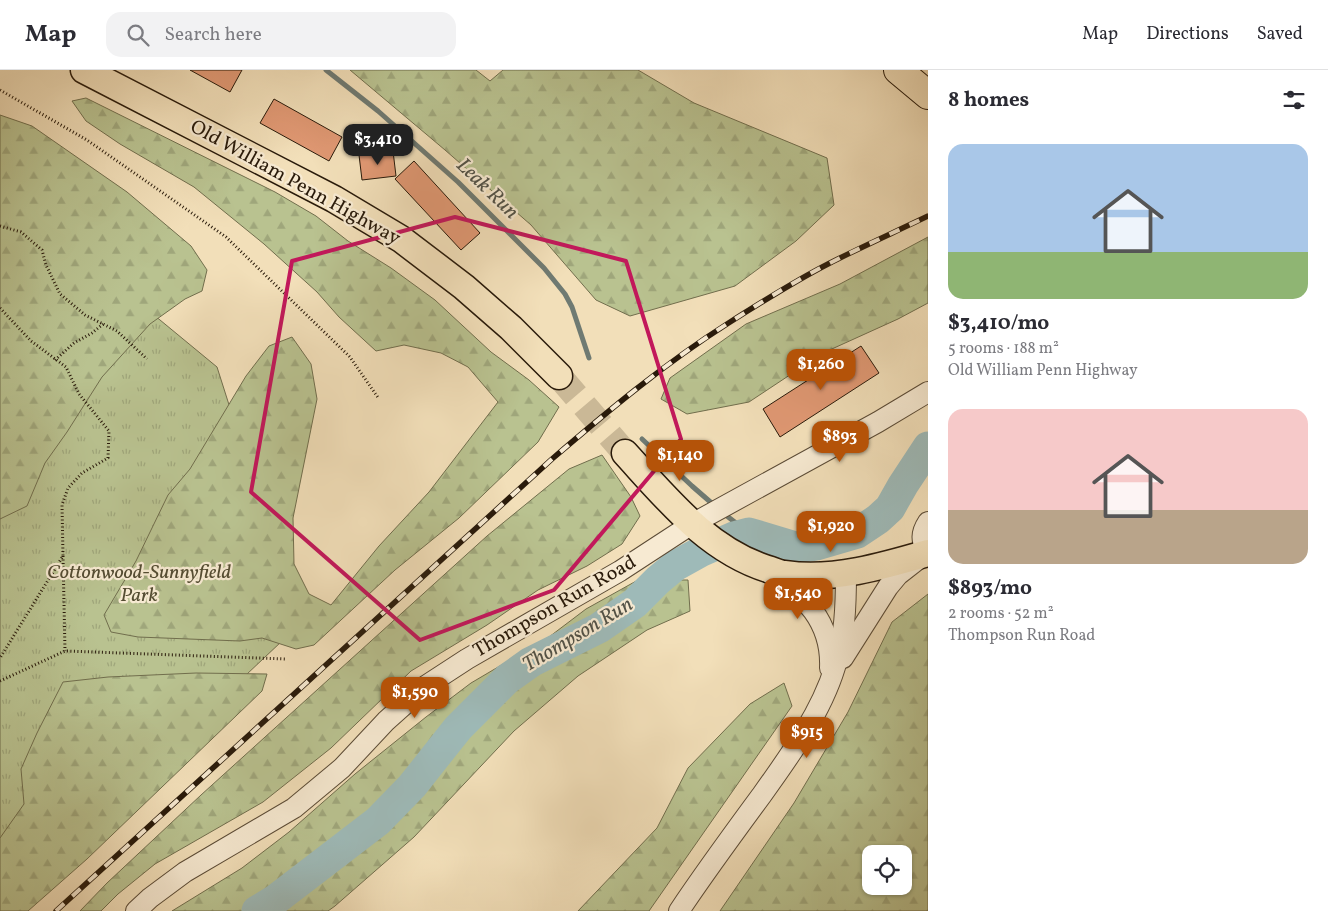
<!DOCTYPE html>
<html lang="en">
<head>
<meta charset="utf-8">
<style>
	:root { --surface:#fff; --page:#f2f2f3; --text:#2b2b33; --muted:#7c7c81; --line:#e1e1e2; --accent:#b45309 }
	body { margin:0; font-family:Vollkorn,serif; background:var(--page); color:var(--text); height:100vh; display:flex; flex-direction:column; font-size:19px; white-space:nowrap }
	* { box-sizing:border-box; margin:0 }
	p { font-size:16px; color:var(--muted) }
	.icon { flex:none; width:28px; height:28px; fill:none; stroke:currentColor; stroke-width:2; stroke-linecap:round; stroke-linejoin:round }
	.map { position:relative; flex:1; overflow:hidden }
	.details { display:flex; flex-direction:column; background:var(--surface); width:400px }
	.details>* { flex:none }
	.tools { position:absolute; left:862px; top:775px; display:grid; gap:10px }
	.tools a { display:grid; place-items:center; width:50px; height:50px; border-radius:10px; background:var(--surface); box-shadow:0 1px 4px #0004; font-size:25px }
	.price { position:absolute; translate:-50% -42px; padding:0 11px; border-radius:10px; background:var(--accent); color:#fff; font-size:16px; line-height:32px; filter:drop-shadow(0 1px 2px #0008) }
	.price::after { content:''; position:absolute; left:50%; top:30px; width:15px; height:11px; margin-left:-8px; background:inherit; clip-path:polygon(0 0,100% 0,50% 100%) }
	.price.current { background:#222; color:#fff }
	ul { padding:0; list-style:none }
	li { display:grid; align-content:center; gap:10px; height:265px; padding:0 20px }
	li span { display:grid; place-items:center; height:155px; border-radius:15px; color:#555 }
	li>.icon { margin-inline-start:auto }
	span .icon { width:90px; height:90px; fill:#fffc; stroke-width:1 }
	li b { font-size:21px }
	h2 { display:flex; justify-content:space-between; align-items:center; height:60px; padding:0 20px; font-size:21px }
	header { display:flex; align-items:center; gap:30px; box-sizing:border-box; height:70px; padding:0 25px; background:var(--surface); border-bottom:1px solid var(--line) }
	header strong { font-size:24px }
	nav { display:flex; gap:28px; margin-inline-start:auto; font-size:18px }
	.search { width:350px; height:45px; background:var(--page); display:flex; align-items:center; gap:12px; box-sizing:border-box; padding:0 18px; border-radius:15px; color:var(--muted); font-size:19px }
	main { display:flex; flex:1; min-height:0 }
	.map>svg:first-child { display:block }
</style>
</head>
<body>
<header>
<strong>Map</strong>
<div class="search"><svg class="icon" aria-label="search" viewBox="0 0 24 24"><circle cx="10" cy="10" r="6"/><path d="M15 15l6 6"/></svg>Search here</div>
<nav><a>Map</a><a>Directions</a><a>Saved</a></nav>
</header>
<main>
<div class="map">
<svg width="928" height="841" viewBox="0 0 928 841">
	<defs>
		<pattern id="grass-tufts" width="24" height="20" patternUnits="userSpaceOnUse" patternTransform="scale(1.25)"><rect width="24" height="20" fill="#b9c290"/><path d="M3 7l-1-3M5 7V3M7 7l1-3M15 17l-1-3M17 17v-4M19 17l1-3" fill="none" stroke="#9fa67b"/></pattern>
		<pattern id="forest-firs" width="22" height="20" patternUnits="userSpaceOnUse" patternTransform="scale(1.25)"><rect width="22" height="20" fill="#b9c290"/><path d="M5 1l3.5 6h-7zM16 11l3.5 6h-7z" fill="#9fa67b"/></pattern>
	</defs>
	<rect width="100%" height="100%" fill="#f2dfb9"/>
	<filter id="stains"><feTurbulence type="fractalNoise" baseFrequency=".004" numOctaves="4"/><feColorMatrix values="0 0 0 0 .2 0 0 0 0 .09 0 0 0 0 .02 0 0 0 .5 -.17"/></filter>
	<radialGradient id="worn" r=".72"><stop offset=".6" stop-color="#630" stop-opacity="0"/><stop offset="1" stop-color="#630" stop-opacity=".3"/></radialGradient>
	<polygon fill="url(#grass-tufts)" stroke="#716e4d" points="0,118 217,297 299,555 0,837"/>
	<g fill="url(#forest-firs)" stroke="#716e4d" fill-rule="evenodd">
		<polygon points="350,0 476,0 490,11 503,0 638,0 694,33 827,88 834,135 796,171 735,216 630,246 596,230 531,155 445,80"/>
		<polygon points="86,28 275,122 316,146 348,171 391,198 435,230 491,282 529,310 559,337 538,372 459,448 395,500 314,575 296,579 262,568 240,571 138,567 111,562 104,545 136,491 168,425 190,399 246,306 269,276 292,267 311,294 317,329 293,448 294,494 309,524 331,535 379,476 429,422 498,332 468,297 441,283 404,275 376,281 339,247 317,222 264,174 194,117 120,74 86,51 72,31"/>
		<polygon points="0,45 32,56 127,122 191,176 207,200 202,221 185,229 150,254 102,307 67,362 45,393 27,436 0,449"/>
		<polygon points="928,167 928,233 898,249 823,283 749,332 687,344 661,329 670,308 746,254 840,214"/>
		<polygon points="602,385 631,427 640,446 622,474 587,496 538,520 487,555 411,601 331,678 263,732 155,794 118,824 101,841 80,841 107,813 201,725 487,466 569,399"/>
		<polygon points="638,510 688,510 690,541 647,560 578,606 514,661 414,767 335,836 328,841 172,841 242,798 289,762 355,704 426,647 471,613 549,567 586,539"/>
		<path d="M928 524V841H720L794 733 848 642 892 552ZM871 784H904V816H871Z"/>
		<polygon points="196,603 267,604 262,621 87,789 28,841 0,841 0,768 24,734 21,699 37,663 63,612 108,607"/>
		<polygon points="784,613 792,636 649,841 578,841 657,758 688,698 750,634"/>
	</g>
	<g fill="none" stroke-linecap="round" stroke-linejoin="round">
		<g stroke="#6f7a72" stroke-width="5">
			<polyline points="326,0 378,41 458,112 544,198 565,224 572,237 589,288"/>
			<polyline points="642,369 692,416 715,436"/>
			<polyline points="723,443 749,463"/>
		</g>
		<polyline stroke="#9ebab8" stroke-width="31" points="257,841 275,830 378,751 412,716 458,658 507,609 531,592 599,558 635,533 658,510 675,496 702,481 734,467 749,463 799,478 816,475 857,463 878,449 890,438 903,415 928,377"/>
	</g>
	<g fill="#e09873" stroke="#291a0a">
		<polygon points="190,0 242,0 230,22"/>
		<polygon points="274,29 342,67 329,91 260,53"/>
		<polygon points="393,81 396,106 362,110 359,85"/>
		<polygon points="414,91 480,163 461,180 395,109"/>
		<polygon points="861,276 879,303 780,367 763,339"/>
	</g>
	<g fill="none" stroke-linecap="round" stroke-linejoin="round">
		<polyline stroke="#cab896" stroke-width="26" stroke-dasharray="26 13" stroke-linecap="butt" points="559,306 625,383"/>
		<g stroke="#5b4b36" stroke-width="22">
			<g id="minor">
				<path d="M768 502C804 524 832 552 830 598"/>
				<path d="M843 588 888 517 898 505 926 483C922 470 920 464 928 452"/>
				<polyline points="136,841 150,828 185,802 294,738 342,698 386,651 424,617 467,589 620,501 692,454 878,352 928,322"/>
				<path d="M679 841C705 802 733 764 761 726 789 687 821 643 835 597 845 567 846 535 846 503"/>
			</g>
		</g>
		<g stroke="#291a0a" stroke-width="29">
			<g id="major">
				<polyline points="84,0 334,129 401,169 464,217 511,258 559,306"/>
				<path d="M625 383C667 429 709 482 771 500 776 502 781 504 786 504 832 511 884 496 928 483"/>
			</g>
		</g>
		<g stroke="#291a0a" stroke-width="30">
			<polyline id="highway" points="898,0 928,25"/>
		</g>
		<g stroke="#291a0a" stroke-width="3" stroke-dasharray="1 2.5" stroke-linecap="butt">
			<polyline points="0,20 87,70 226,167 350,287 379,329"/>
			<polyline points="0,156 21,162 42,180 46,195 60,224 85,245 117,261 147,289"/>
			<polyline points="0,238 31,271 66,297 79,324 109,361 108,388 82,403 68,418 62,435 63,486 0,588"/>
			<polyline points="55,290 74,273 92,263 103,254"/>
			<polyline points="63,486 65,581"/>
			<polyline points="0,611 65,581 286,589"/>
		</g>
		<use href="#minor" stroke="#f7ead2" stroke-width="20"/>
		<use href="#major" stroke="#f2dfb9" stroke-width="26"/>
		<use href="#highway" stroke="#f2dfb9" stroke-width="28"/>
		<g stroke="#291a0a" stroke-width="5.5">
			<path id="rail" d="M56 841 552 389C608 341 664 294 727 254 760 233 793 212 828 194 861 177 895 162 928 146"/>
		</g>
		<use href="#rail" stroke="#f7ead2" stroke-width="4" stroke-dasharray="11" stroke-linecap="butt"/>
	</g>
	<path fill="none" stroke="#c2185b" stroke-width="4" stroke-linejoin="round" d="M455 147 626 191 681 369 554 520 420 570 251 422 292 191Z"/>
	<g text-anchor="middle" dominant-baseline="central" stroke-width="4.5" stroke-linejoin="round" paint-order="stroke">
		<g font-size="20" fill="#291a0a" stroke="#f7ead2">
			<text transform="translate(295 113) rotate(29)">Old William Penn Highway</text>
			<text transform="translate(555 537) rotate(-30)">Thompson Run Road</text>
		</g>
		<g font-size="20" font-style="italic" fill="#544c32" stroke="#f7ead2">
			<text x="139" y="503">Cottonwood-Sunnyfield<tspan x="139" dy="23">Park</tspan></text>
		</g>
		<g font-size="21" font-style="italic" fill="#525247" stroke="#f7ead2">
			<text transform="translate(487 119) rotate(44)">Leak Run</text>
			<text transform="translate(578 565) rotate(-31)">Thompson Run</text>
		</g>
	</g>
	<rect width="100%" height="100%" filter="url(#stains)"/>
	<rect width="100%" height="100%" fill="url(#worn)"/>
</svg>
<div class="tools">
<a><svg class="icon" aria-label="locate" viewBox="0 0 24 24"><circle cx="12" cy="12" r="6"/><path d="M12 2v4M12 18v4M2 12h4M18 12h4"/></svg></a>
</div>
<b class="price current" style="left:378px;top:96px">$3,410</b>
<b class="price" style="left:821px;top:321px">$1,260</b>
<b class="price" style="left:840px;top:393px">$893</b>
<b class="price" style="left:680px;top:412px">$1,140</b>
<b class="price" style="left:831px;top:483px">$1,920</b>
<b class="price" style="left:798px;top:550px">$1,540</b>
<b class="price" style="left:415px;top:649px">$1,590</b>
<b class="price" style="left:807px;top:689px">$915</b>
</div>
<section class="details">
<h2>8 homes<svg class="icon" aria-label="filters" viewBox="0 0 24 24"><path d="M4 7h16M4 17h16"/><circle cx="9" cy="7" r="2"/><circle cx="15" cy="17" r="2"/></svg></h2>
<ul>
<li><span style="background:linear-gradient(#a9c7e8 70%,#8fb573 0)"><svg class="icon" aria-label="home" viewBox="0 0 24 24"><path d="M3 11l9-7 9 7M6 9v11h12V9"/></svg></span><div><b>$3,410/mo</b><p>5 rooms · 188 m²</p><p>Old William Penn Highway</p></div></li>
<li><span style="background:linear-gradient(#f6c9c9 65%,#b9a48a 0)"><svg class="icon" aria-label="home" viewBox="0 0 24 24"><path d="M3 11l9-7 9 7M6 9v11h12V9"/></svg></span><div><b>$893/mo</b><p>2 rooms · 52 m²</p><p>Thompson Run Road</p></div></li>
</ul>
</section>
</main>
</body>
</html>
